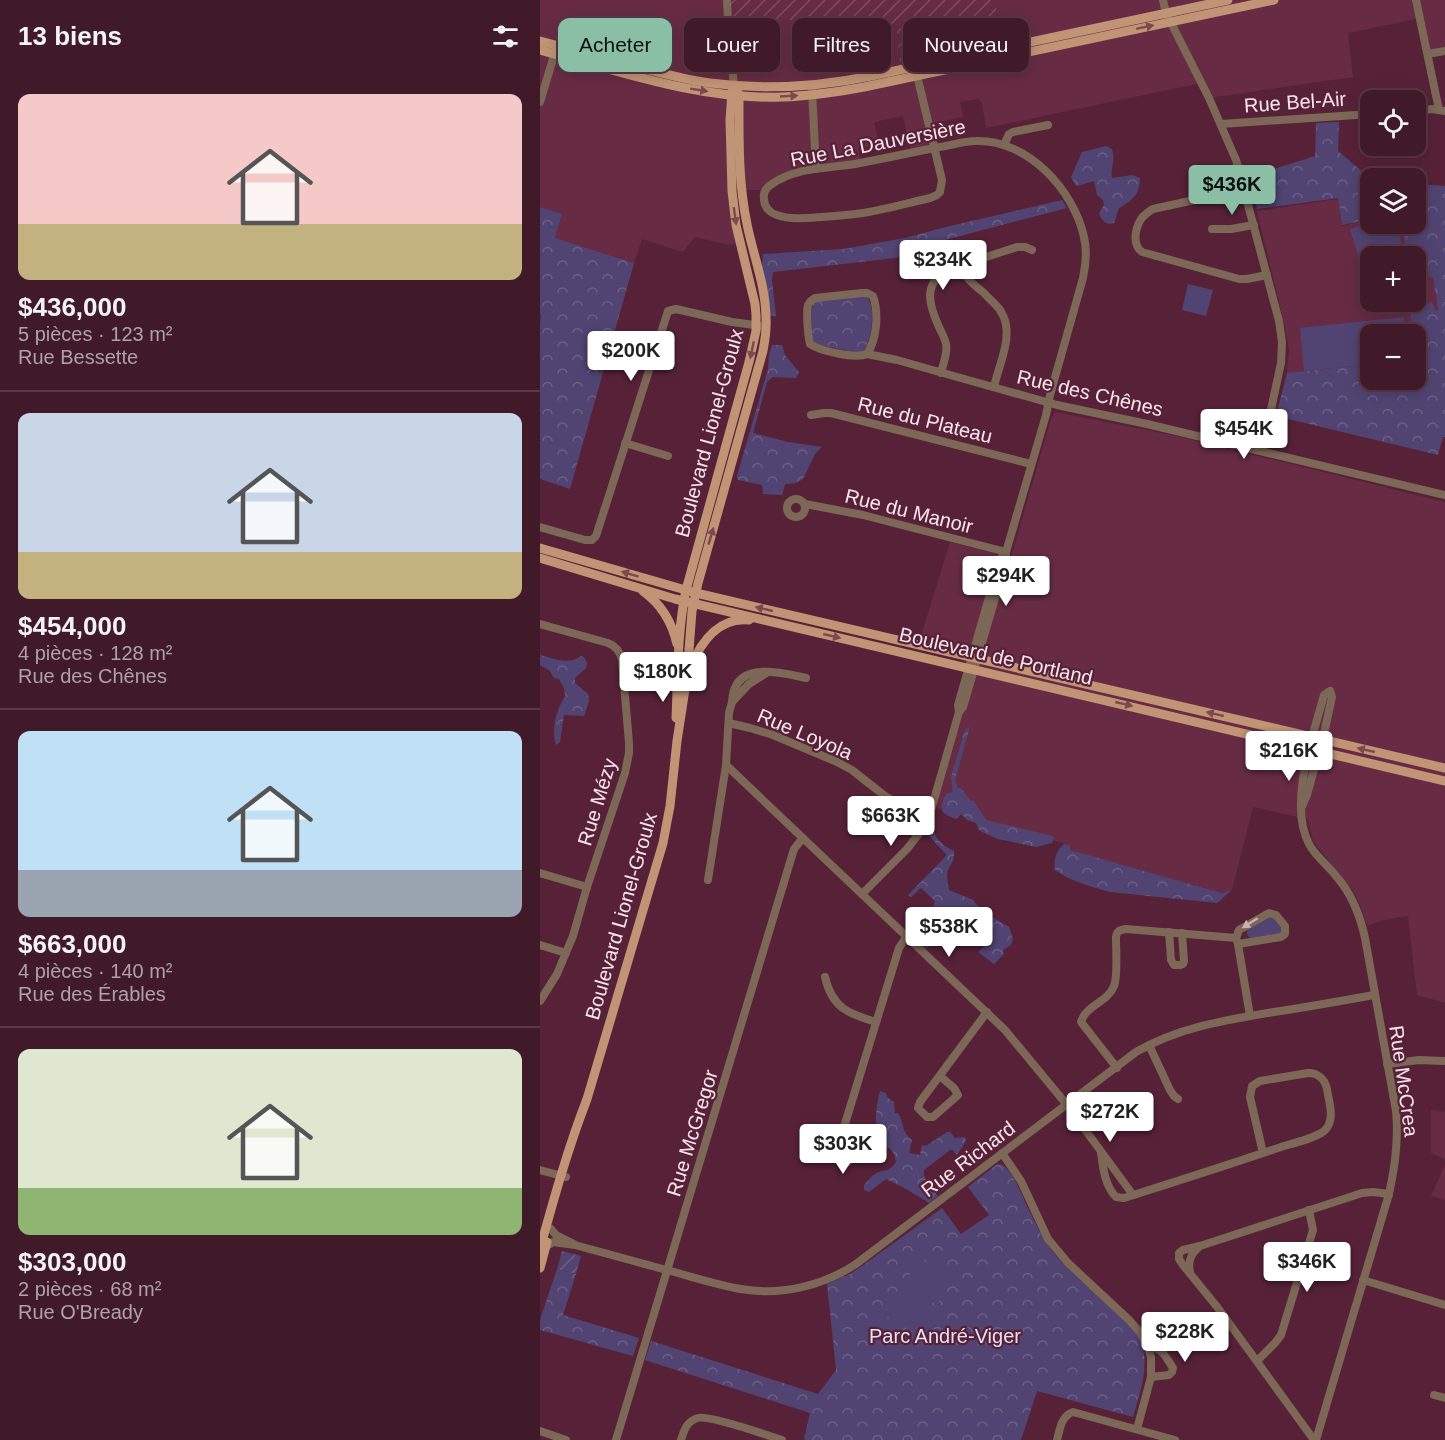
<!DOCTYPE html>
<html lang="fr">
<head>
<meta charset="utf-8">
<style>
	:root { --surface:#411a2a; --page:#4c2736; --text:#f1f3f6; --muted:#aea1a8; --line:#5a3847; --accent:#8abfa5 }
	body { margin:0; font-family:Arial,sans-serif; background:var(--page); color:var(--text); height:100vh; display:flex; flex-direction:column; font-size:22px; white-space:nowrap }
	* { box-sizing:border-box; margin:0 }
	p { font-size:20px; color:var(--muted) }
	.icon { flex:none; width:33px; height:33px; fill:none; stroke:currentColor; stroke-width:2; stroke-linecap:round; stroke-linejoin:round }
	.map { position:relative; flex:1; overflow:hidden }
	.drawer { display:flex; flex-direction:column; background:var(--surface); width:540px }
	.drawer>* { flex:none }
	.hud { position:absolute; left:18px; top:18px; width:570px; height:54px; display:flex; gap:12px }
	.controls { position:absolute; left:820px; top:90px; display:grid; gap:12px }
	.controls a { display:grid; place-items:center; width:66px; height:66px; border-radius:12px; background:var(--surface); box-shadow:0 3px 15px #0003,0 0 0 2px var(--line); font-size:30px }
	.price { position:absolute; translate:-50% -51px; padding:0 14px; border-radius:6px; background:#fff; color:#222; font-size:20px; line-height:39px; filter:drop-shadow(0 2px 3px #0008) }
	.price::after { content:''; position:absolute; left:50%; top:36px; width:18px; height:14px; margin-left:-9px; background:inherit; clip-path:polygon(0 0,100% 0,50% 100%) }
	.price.active { background:var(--accent); color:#111 }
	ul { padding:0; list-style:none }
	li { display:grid; align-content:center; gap:12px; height:318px; padding:0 18px }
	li+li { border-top:2px solid var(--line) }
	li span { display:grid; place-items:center; height:186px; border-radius:12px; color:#555 }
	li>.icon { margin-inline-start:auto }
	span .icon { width:108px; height:108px; fill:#fffc; stroke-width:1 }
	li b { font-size:26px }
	h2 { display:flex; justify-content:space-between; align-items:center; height:72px; padding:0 18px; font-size:26px }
	.pill { padding:0 21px; border-radius:12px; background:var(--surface); box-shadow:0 3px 15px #0003,0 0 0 2px var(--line); font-size:21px; line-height:54px }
	.pill.active { background:var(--accent); color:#111 }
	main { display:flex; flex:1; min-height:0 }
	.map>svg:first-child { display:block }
</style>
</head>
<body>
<main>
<section class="drawer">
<h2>13 biens<svg class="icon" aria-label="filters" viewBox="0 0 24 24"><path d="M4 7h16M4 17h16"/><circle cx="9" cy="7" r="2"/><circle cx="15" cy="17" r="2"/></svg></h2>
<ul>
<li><span style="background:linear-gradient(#f6c9c9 70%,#c2b280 0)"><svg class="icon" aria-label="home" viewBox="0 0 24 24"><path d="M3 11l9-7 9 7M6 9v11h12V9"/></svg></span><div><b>$436,000</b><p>5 pièces · 123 m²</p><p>Rue Bessette</p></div></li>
<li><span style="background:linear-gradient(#c9d6e8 75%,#c2b280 0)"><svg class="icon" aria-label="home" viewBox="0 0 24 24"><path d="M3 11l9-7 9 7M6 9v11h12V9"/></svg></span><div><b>$454,000</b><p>4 pièces · 128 m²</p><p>Rue des Chênes</p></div></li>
<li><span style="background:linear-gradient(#bfe0f5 75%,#9aa5b1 0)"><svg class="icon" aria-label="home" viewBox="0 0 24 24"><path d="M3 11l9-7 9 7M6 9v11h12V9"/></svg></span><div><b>$663,000</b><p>4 pièces · 140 m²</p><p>Rue des Érables</p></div></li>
<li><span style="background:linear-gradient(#dfe7d0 75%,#8fb573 0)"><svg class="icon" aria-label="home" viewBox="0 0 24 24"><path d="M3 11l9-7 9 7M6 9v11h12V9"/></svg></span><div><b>$303,000</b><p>2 pièces · 68 m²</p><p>Rue O'Bready</p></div></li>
</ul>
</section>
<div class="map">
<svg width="905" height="1440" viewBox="0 0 905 1440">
	<defs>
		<pattern id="industrial-furrows" width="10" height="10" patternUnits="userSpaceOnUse" patternTransform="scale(1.5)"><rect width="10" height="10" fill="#672c44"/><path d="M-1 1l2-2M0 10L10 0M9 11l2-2" fill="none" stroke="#7e4b5f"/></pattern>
		<pattern id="grass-tufts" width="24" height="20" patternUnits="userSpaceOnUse" patternTransform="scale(1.5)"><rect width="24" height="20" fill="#514472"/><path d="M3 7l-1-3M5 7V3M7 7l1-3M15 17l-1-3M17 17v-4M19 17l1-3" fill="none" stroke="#6b5f86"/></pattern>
		<pattern id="forest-crowns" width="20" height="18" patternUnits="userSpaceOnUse" patternTransform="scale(1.5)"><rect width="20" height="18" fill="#514472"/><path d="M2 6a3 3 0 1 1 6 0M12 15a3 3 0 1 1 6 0" fill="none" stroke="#6b5f86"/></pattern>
		<pattern id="garden-furrows" width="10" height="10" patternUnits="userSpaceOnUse" patternTransform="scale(1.5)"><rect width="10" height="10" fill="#514472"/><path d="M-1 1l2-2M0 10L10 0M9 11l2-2" fill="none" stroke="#6b5f86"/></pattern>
	</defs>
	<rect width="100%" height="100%" fill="#572238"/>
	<g fill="#672c44">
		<polygon points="0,0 187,0 318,20 339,31 358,32 360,64 457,43 456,0 905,0 905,48 887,52 880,18 808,33 813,77 669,98 661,83 446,128 442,103 438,99 420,102 423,117 388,124 393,148 371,153 363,116 334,122 339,144 318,149 321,163 266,170 222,190 188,190 196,244 189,245 155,237 143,252 102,239 94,263 15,238 22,214 0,207"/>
		<polygon points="798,199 802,226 831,219 831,224 858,224 870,256 831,256 831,302 876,302 876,275 893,277 898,310 876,334 831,334 831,364 747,373 749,350 745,327 717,211"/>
		<polygon points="516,412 636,436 905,502 905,1003 877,995 868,916 843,920 827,926 821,907 813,891 773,841 768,819 713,807 692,890 682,893 529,850 530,845 392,807 433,662 377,649 410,542 471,558 511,419 513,415"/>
		<polygon points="891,1110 905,1112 905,1159 891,1153"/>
		<polygon points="905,1165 905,1200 891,1196"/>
	</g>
	<polygon fill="url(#industrial-furrows)" points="187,0 456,0 457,43 360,65 357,32 334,30 318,20 188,20"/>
	<path fill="url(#grass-tufts)" d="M727 917H733L742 926V931L740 934 710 938C707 936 706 933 708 929Z"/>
	<g fill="url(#forest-crowns)">
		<polygon points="799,122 798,151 831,179 831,219 802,225 798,198 717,209 709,177 775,156 776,123"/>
		<path d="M566 146 572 149C576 162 570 167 572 178L592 175 600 178C600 194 592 201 579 208L574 223C567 226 561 220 559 213L564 205 563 200 557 195 554 181 537 186 535 184 531 177 542 152Z"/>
		<polygon points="876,184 905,186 905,437 903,437 898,455 736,416 747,373 831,364 831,380 876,380 876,334 873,334 873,330 869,308 892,302 895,310 898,310 893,277 876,275 876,256 870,256 858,224 876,224"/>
		<polygon points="522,200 527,208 401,241 381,255 233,272 232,280 236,316 230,315 222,269 223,254 303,249 365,238 410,226"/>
		<polygon points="0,207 22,214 15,238 94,263 30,489 0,479 0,324 1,315 0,314"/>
		<path d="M326 296C336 305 332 336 326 347 324 351 323 351 319 353L274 344 272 340 271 311 274 302 279 300Z"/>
		<polygon points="232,345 242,345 245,355 259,372 256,378 233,377 227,382 213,433 248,442 282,447 275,454 263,479 256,483 245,484 242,495 223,494 222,485 198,480 197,476 228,369 229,354"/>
		<path d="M0 655C14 658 28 666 41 656L44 657 47 663 46 668 35 678V683L48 694 49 701 44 716 24 715 20 742 16 745C11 728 16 711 25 696L24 688 19 679 14 678 9 670 0 665Z"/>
		<path d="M429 727V730L415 780 418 788H421L431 801H434L446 820 513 836 514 838 512 843 496 847 458 839 442 832 439 830 436 823 427 820 421 814 417 819H415C412 817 405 815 403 812 400 808 404 798 406 794L413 792 411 777 424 733 427 728Z"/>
		<path d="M392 830 394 831C396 841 405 847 414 851 416 862 408 865 407 875 407 879 408 885 409 890L433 900 442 911 469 927 473 939 471 945 463 950 464 954 454 964 438 952 444 947 442 942 436 939 409 921 402 932 386 949 373 935C382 925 393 915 395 901L381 888 371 897 368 895 406 856V854L389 836Z"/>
		<path d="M524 844 530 845V850L682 893 692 890 677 903 570 892 549 886 528 878 515 870C513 860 516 851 524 844Z"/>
		<path d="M340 1091 346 1093 347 1097 354 1102 355 1113H358C364 1122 361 1132 372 1140L369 1153 380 1155 382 1145 386 1146 407 1132H410L415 1138 425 1137 426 1141 417 1155 413 1150H410L384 1170C382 1179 393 1189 398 1196L389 1203 368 1190 346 1179 329 1192 324 1190V1185C327 1182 331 1176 335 1174 344 1168 348 1174 356 1162 354 1149 351 1149 341 1145 334 1126 335 1110 340 1091Z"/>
		<path d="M461 1164C475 1172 483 1200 491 1214 498 1229 506 1245 517 1257 530 1273 546 1284 561 1297 568 1303 574 1310 581 1316 588 1324 596 1331 601 1341 610 1365 600 1393 593 1417L497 1391 481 1440H266L264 1439 270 1413 105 1360 111 1341 278 1394 296 1370 287 1284 310 1274 322 1266 402 1208 421 1234 449 1215 428 1187 456 1165Z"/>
		<polygon points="17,1269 36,1274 23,1315 99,1338 93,1356 0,1330 0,1320"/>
	</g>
	<polygon fill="url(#garden-furrows)" points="22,1251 41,1256 36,1274 17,1269"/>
	<g fill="#514472">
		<polygon points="831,223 857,224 861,243 818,255 810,229"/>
		<polygon points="648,284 673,290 666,316 642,310"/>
		<polygon points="864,317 866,334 831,334 831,364 764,371 760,328"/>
		<polygon points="380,1258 413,1278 397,1305 364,1285"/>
		<polygon points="363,1288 396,1307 379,1335 346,1316"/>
	</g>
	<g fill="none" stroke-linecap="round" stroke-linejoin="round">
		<g stroke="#7d6757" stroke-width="8">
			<polyline points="187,0 189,43 194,85"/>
			<polyline points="623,0 626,13 669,98 696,160 739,321 742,342 741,363 722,451"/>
			<polyline points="876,0 899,110"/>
			<polyline points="888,54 905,51"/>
			<polyline points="272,90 276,169"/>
			<polyline points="0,102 16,49"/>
			<polyline points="876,111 892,109 905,111"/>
			<polyline points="681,124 831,114"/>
			<polyline points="464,145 469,134 473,132 508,125"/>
			<path d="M705 189 613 209C608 212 604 215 601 219 595 229 592 245 602 252L699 279H707L727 275"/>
			<polyline points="672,229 691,229 714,225"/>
			<path d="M420 265C424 277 434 285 444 293 449 299 456 304 460 310 476 333 459 363 454 387"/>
			<path d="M327 354C316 359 280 351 270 344 268 336 266 313 268 305 270 300 271 301 275 298L322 293H327L333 296C339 313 337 339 327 354L357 360 517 405 607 424 905 495"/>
			<path d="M401 373C403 364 408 353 406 344 405 338 401 332 399 327 388 303 383 283 409 269L477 247H485L492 250"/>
			<polyline points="271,415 284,413 291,413 491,464"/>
			<polyline points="85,443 128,456"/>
			<circle cx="256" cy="508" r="9"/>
			<polyline points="265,504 323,515 466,552"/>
			<polyline points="0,527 45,540 52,540 56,536 128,311 136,309 192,322 222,326"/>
			<path d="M0 624 68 643C76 646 80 651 82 660L89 743V753L85 773 47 887 33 936 17 974 0 1001"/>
			<path d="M228 672 209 684 192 702C194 660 238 672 266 678"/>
			<polyline points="419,712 418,705 460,559 466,552"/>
			<polyline points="189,723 210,728 233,735 297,762 312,770 345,796 354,801 390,813"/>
			<polyline points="186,765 465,1030 527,1105 593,1195"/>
			<polyline points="762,806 767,795 785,729 792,697 790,691"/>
			<polyline points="0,873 47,887"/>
			<polyline points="168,880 186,765 189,713 192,702"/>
			<path d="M322 894 367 849 384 827 392 807 419 712 423 707 466 561V552L506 415 510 395 543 278C546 264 547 250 544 237 534 190 487 139 436 141 424 141 412 145 400 147 373 152 347 158 320 163 291 169 257 166 232 184 227 187 223 192 224 199 224 207 230 213 237 215 251 220 268 218 282 217 296 216 310 215 323 213 346 209 368 203 390 198L397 195 400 192 402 180 376 71"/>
			<polyline points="629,932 631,960 634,965 640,965 643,964 644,961 642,933"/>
			<polyline points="696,938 699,930 729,913 736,915 745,926 745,934 741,937 698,944"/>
			<polyline points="0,945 26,953"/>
			<path d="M285 977C292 1008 309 1014 336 1022"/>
			<polyline points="609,1045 630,1090 634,1096 638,1099"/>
			<polyline points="847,1064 879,1060 905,1061"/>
			<path d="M577 1068 541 1022C545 1006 568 1002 574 986 578 976 576 950 576 937 577 931 579 930 586 929L696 938 698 944 710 1016"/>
			<polyline points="400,1076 414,1088 418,1095 393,1117 387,1117 378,1108 380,1102 447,1012"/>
			<path d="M305 1125C308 1137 315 1151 308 1162L302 1163 296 1158V1153L359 948 367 936"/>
			<polyline points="462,1153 481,1181 508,1239 528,1263 588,1319 600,1332 607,1345 611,1357 611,1377 597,1429"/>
			<path d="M561 1153C563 1168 565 1186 576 1197L584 1198C638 1181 691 1164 744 1146 754 1143 780 1137 786 1129 795 1119 789 1102 787 1089 785 1079 778 1073 768 1073L720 1081 712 1086 710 1097 723 1153"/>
			<polyline points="0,1170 26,1177"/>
			<polyline points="11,1229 16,1235 34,1244"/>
			<path d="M5 1247 13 1242 35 1245C68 1254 101 1263 134 1272 156 1278 178 1285 201 1289 240 1296 283 1286 316 1264L596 1052C639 1027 686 1020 734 1012 767 1007 801 1001 834 995"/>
			<path d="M650 1273C648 1262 650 1254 659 1247"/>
			<polyline points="823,1280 905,1305"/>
			<path d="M607 1345C623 1349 624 1354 633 1368L632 1372 629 1375 611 1377"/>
			<polyline points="717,1361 735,1343 741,1335 773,1230 769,1210"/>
			<polyline points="894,1395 905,1398"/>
			<polyline points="0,1431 26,1440"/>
			<polyline points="76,1440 254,849 263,838"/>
			<path d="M141 1440C144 1430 147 1421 158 1418 169 1415 227 1435 242 1440"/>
			<path d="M517 1440C520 1429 521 1416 533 1412L635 1440"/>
			<polyline points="774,1440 678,1308 643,1265 639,1259 639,1253 643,1250 660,1246 822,1193 833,1192 849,1194"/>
			<path d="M776 1440 849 1194C855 1167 859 1140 856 1111L825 938C820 915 812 894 796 876 788 865 775 856 769 844 748 804 773 736 784 695L790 691"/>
		</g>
		<g stroke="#c19475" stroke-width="9">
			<path d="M0 41C27 48 54 55 80 62 110 70 140 79 170 83 224 90 278 87 331 76L688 0"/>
			<path d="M0 50C79 71 160 100 242 97 270 96 297 92 324 87L734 0"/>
			<polyline points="0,548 156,593 905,768"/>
			<polyline points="0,558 135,599 905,781"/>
			<path d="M103 591C121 604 132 622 137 644"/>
			<path d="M150 668C161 642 178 617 209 620"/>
			<path d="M136 718C138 676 137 632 146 590L209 362 216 331V315L215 304 196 225 192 191 190 120 192 91"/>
			<path d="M0 1249C14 1198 28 1148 47 1099L123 843 130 806 137 741 147 676 152 611 158 583 223 351C225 340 227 329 226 319 226 286 213 255 207 224 198 181 199 138 199 95L194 85"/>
			<polyline points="0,1268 7,1242"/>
		</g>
	</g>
	<defs><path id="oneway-solid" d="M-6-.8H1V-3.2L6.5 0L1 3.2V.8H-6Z" transform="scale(1.5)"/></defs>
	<g fill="#7c4a4d">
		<use href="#oneway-solid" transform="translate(605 27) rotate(-12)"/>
		<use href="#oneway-solid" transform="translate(159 90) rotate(9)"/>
		<use href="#oneway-solid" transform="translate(249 96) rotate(-3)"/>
		<use href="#oneway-solid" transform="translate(195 216) rotate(82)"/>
		<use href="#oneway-solid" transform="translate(212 350) rotate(102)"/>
		<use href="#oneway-solid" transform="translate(171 536) rotate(-74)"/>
		<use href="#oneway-solid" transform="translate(90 574) rotate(-163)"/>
		<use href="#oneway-solid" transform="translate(224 609) rotate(-167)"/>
		<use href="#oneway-solid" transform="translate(292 636) rotate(13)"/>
		<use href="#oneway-solid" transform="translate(584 704) rotate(13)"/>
		<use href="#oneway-solid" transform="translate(675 714) rotate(-167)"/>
		<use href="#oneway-solid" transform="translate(826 750) rotate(-167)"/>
	</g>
	<use fill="#c9b3b1" href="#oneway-solid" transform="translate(710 923) rotate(148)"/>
	<g text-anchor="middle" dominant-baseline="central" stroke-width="4.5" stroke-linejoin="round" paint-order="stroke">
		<g font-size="20" fill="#fbe6ed" stroke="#572238">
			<text transform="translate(755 102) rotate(-4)">Rue Bel-Air</text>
			<text transform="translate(338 143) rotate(-11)">Rue La Dauversière</text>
			<text transform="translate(550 393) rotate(13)">Rue des Chênes</text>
			<text transform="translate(385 420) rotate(14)">Rue du Plateau</text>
			<text transform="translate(169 433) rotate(-75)">Boulevard Lionel-Groulx</text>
			<text transform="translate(369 511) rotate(14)">Rue du Manoir</text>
			<text transform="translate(456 656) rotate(13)">Boulevard de Portland</text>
			<text transform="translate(265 734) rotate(23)">Rue Loyola</text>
			<text transform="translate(57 802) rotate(-73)">Rue Mézy</text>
			<text transform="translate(81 916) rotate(-74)">Boulevard Lionel-Groulx</text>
			<text transform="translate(864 1081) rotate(82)">Rue McCrea</text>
			<text transform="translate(152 1133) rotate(-73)">Rue McGregor</text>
			<text transform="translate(428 1159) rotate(-37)">Rue Richard</text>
		</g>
		<g font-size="20" fill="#e5e0f4" stroke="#572238">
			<text x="405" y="1336">Parc André-Viger</text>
		</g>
	</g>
</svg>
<div class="controls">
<a><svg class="icon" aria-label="locate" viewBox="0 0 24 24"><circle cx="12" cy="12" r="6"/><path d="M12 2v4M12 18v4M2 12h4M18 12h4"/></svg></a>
<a><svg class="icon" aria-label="layers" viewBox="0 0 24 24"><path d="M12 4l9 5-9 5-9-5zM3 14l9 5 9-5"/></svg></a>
<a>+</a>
<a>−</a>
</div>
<b class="price active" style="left:692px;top:216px">$436K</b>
<b class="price" style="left:403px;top:291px">$234K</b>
<b class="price" style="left:91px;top:382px">$200K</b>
<b class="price" style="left:704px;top:460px">$454K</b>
<b class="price" style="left:466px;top:607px">$294K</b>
<b class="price" style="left:123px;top:703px">$180K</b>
<b class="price" style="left:749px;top:782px">$216K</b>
<b class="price" style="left:351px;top:847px">$663K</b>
<b class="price" style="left:409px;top:958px">$538K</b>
<b class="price" style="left:570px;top:1143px">$272K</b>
<b class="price" style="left:303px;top:1175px">$303K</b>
<b class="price" style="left:767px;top:1293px">$346K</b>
<b class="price" style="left:645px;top:1363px">$228K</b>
<div class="hud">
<a class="pill active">Acheter</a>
<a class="pill">Louer</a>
<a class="pill">Filtres</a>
<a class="pill">Nouveau</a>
</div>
</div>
</main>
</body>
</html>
